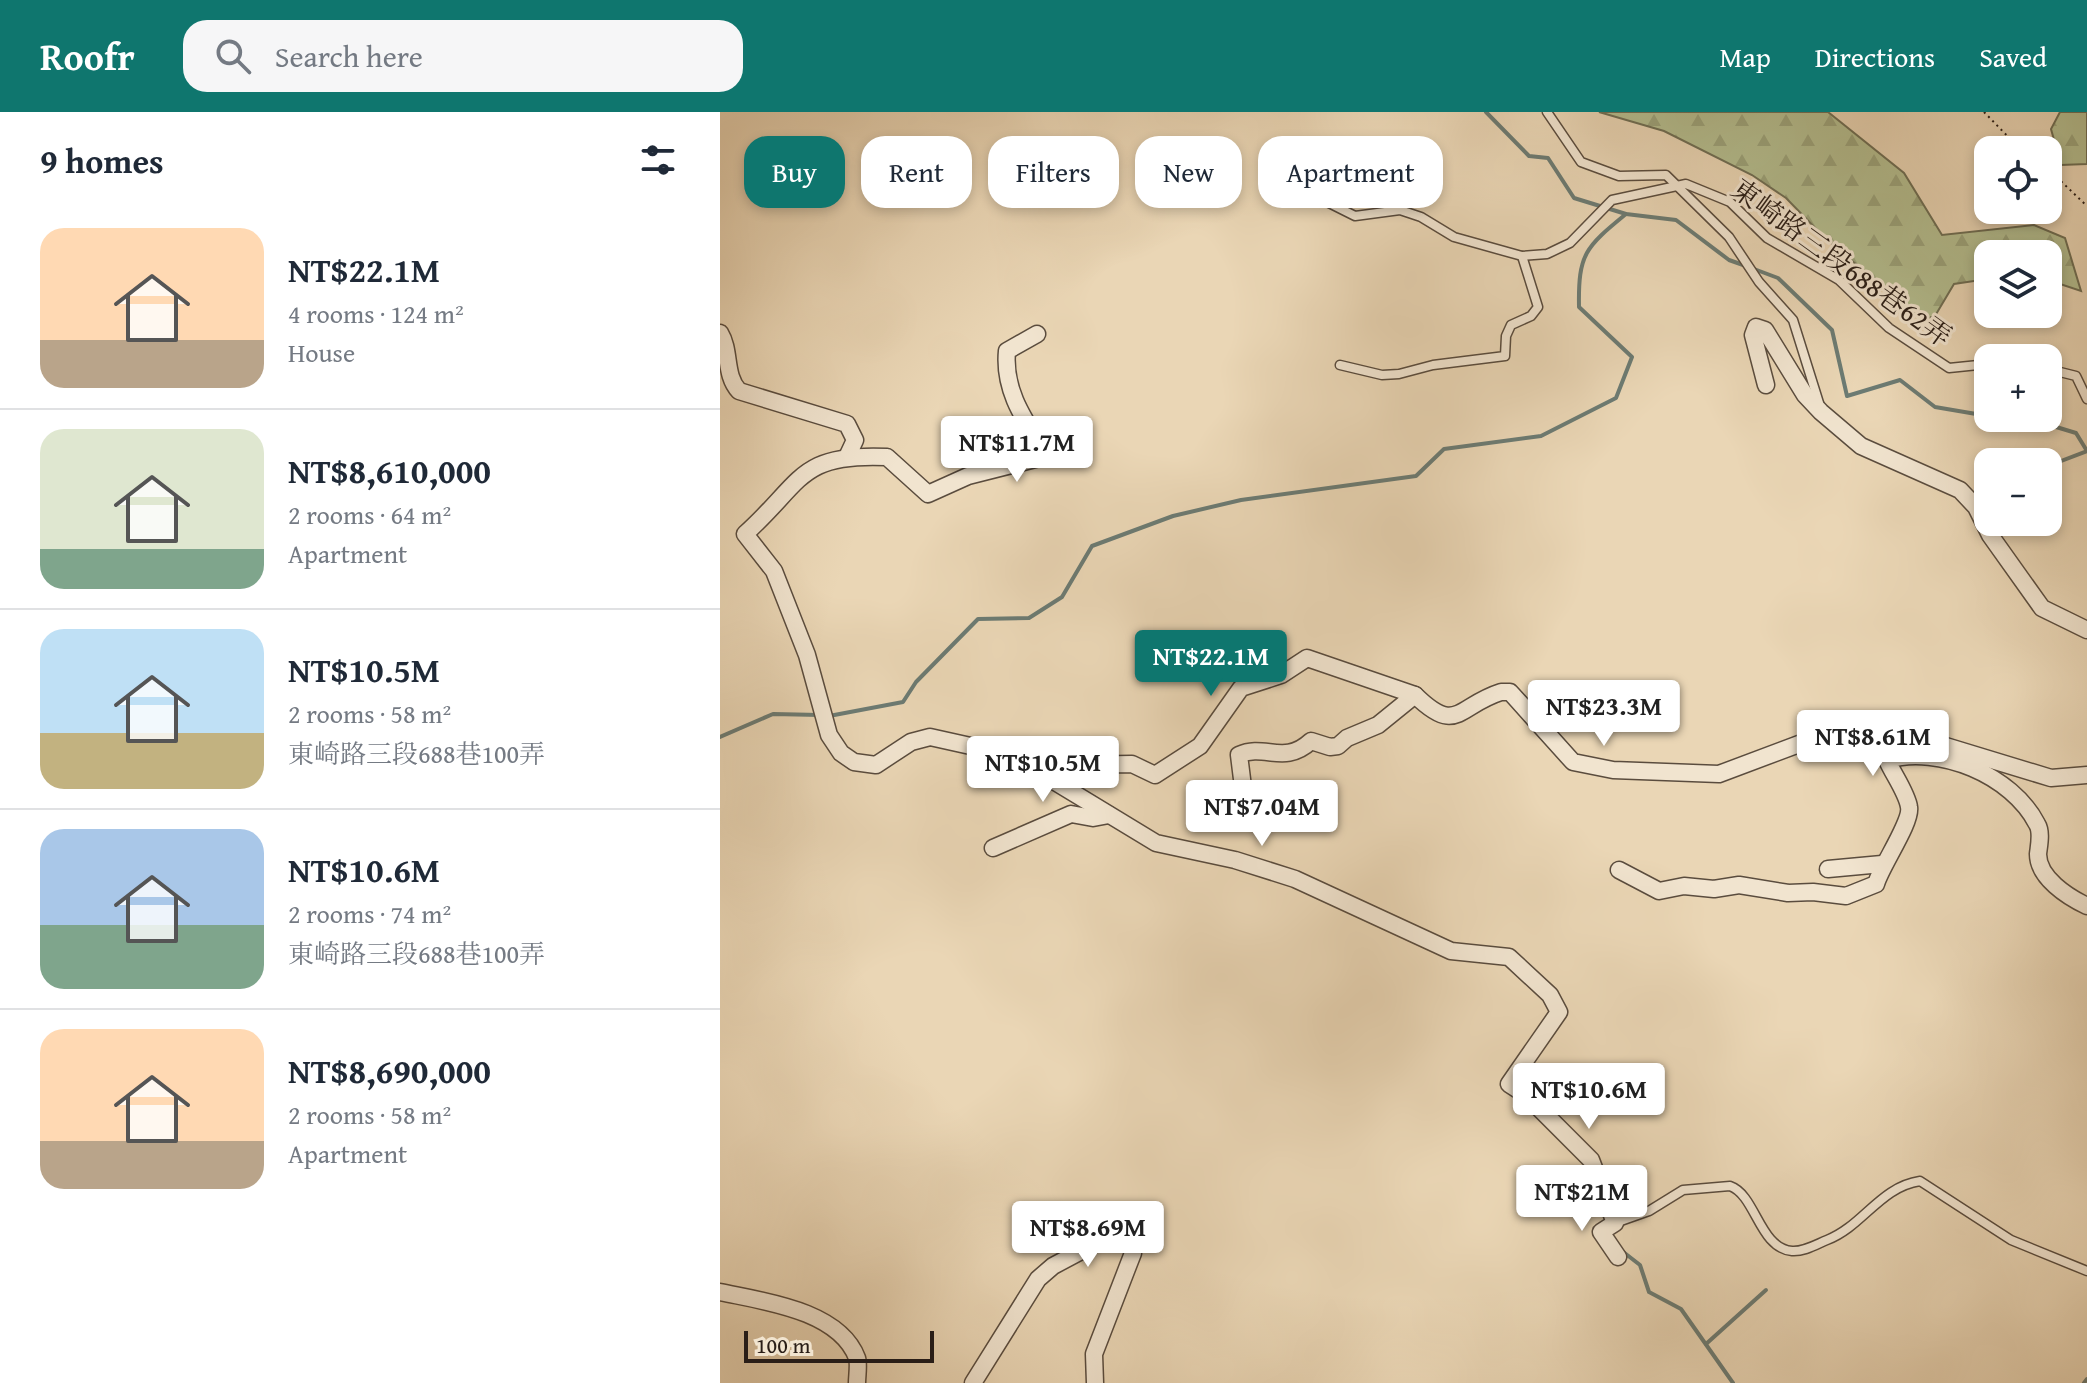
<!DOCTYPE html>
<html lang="en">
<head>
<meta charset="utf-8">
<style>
	:root { --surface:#fff; --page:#f6f6f7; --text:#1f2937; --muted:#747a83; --line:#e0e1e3; --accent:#0f766e }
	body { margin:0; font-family:"Gentium Book Plus","Noto Serif TC",serif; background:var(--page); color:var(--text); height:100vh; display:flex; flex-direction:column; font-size:30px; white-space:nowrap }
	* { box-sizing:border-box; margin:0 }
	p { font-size:26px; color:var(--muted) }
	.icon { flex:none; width:44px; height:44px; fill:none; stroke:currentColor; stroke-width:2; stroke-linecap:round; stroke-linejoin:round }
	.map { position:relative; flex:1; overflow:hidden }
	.side { display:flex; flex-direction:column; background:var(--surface); width:720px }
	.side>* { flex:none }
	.banner { position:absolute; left:24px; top:24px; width:760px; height:72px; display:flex; gap:16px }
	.fabs { position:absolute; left:1254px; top:24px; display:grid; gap:16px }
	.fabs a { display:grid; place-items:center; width:88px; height:88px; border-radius:16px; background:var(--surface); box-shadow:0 4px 12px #0003; font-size:40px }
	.scale { position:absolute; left:24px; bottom:20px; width:190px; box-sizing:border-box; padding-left:8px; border:4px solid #2a1e17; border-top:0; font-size:22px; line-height:28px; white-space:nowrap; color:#2a1e17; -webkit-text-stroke:6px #f1e4cf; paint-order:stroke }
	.price { position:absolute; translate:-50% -68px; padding:0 18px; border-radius:8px; background:#fff; color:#222; font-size:26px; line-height:52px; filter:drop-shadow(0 2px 4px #0008) }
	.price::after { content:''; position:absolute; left:50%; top:48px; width:24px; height:18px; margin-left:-12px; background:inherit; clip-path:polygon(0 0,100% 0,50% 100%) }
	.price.active { background:var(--accent); color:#fff }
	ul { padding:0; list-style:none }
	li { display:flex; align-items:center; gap:24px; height:200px; padding:0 40px }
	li+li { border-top:2px solid var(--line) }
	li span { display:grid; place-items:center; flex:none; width:224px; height:160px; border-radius:24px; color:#555 }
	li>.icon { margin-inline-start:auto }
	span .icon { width:96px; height:96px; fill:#fffc; stroke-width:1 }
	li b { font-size:34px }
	h2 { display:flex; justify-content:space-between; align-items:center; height:96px; padding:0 40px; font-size:34px }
	.pill { padding:0 28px; border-radius:24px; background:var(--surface); box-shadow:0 4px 12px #0003; font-size:28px; line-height:72px }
	.pill.active { background:var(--accent); color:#fff }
	header { display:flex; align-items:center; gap:48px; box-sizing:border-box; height:112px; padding:0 40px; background:var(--accent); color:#fff }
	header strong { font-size:38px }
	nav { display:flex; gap:44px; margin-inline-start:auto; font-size:28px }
	.search { width:560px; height:72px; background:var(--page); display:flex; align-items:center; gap:20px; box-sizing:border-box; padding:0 28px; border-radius:24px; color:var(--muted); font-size:30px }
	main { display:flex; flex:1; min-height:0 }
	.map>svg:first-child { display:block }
</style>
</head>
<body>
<header>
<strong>Roofr</strong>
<div class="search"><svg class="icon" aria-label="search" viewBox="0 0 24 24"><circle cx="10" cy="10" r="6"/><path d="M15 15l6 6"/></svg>Search here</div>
<nav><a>Map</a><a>Directions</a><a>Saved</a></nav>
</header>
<main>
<section class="side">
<h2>9 homes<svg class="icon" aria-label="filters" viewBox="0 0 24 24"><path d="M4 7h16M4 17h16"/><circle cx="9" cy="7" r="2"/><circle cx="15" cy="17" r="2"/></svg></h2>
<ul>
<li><span style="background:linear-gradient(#ffd9b3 70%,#b9a48a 0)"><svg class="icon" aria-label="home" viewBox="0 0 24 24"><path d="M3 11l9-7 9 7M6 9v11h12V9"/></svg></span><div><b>NT$22.1M</b><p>4 rooms · 124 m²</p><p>House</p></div></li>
<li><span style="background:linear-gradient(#dfe7d0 75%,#7fa58c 0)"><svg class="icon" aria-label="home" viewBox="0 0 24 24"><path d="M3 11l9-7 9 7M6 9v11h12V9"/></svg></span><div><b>NT$8,610,000</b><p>2 rooms · 64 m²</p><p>Apartment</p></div></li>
<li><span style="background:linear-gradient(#bfe0f5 65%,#c2b280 0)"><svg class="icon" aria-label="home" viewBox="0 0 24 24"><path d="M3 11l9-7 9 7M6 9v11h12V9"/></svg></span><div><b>NT$10.5M</b><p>2 rooms · 58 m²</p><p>東崎路三段688巷100弄</p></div></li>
<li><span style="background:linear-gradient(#a9c7e8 60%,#7fa58c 0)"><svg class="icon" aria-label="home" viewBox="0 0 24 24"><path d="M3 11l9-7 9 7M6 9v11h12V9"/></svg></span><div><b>NT$10.6M</b><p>2 rooms · 74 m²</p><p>東崎路三段688巷100弄</p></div></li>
<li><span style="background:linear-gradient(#ffd9b3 70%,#b9a48a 0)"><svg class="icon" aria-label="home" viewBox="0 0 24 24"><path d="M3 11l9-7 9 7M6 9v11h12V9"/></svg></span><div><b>NT$8,690,000</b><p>2 rooms · 58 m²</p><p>Apartment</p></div></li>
</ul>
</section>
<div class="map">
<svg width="1367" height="1271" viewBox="0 0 1367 1271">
	<defs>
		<pattern id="forest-firs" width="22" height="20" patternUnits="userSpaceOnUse" patternTransform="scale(2)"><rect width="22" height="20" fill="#b4be90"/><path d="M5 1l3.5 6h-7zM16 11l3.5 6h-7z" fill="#9ba37b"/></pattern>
	</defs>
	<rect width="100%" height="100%" fill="#ead6b5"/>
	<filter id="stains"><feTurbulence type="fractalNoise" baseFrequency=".0025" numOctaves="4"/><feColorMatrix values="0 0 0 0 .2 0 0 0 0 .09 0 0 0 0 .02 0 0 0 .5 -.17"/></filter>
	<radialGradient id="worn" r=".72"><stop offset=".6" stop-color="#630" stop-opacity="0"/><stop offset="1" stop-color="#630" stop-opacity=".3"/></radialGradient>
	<g fill="url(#forest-firs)" stroke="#6f6e54" stroke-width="2">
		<polygon points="879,0 1108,0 1184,61 1222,123 1314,113 1345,126 1361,179 1328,168 1328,142 1268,142 1268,167 1234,172 1215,204 1202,208 1105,126 1066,86 1032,63 944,19"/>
		<polygon points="1340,0 1367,0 1367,52 1341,53 1331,17"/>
	</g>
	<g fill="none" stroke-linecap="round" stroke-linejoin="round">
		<g stroke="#6c7b73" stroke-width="4">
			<polyline points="766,0 809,44 828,46 854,86 906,102 956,108 1009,148 1026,154"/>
			<polyline points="1034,157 1058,166 1112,218 1127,284 1180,268 1215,295 1268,304"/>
			<polyline points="1277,306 1323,311 1356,321 1367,339"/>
			<polyline points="1328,354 1367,339"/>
			<polyline points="1275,412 1276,410"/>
			<path d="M109 604 183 590 196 570 258 507 309 506 342 485 372 434 453 404 521 388 696 364 724 337 821 324 896 286 912 245 859 195C858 141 866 135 906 102"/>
			<polyline points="0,625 53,602 100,603"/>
			<polyline points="902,1139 920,1153 929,1180 961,1197 1013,1271"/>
			<polyline points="986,1232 1046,1178"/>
			<polyline points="1364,1271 1367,1267"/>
		</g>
		<g stroke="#5a4c3e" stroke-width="11">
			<g id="service">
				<polyline points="827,0 861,50 899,64 946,63 1009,125 1039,170 1073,208 1099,291"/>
				<polyline points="603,88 635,104 680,98 701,105 734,125 802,144 827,142 850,131 892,88 966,72 1010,90 1047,126 1119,168 1169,216 1229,256 1268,252"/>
				<polyline points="620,253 662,263 679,262 713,253 785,244 786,224 791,213 811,204 818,195 802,144"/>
				<polyline points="1328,257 1356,264 1367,287"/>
				<path d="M895 1111 929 1099 963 1078 1010 1074C1036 1083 1039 1136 1072 1139 1084 1140 1097 1132 1107 1128 1143 1114 1160 1075 1200 1069L1291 1128 1367 1159"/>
			</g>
		</g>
		<g stroke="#5a4c3e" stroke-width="19">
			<g id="minor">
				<path d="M0 221C11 239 4 263 19 279L127 312 135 328 128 343"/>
				<path d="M317 222 287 239C283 280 306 310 327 344L248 364 208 382 167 345C78 341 83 370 25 422L54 459 87 543 109 623 121 641 134 650 156 653 191 630 210 625 291 643 436 731 515 748 575 767 731 839 789 845 830 883 839 900 789 972 806 983 871 1048 895 1111 881 1120 898 1145"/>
				<polyline points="1046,273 1033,223 1036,215 1045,218 1085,283 1101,300 1141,334 1240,378 1256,395 1270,423 1322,496 1367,518"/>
				<polyline points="291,643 319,634 350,653 412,652 435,663 480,634 521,576 561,563 587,546 695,583"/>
				<path d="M512 689 523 675 519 643C545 631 564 654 591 629L610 635 618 634 627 626 658 613 695 583C737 624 737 594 781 580H790L853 650 893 658 999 662 1127 614 1151 609H1171L1196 625 1331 666 1367 663"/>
				<polyline points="273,736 351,702 373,706 389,703"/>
				<polyline points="1108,757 1162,752"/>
				<path d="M899 758 939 779 964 774 994 777 1019 773 1068 781 1093 780 1126 784 1156 772C1161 754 1192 710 1189 695 1187 681 1173 662 1167 648 1219 633 1292 663 1317 712 1322 720 1319 733 1318 742 1318 766 1348 785 1367 794"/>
				<path d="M0 1180C42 1189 119 1198 137 1246 139 1252 137 1264 137 1271"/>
				<polyline points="253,1271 318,1167 333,1154 395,1121 410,1127 413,1141 374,1242 375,1271"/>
			</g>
		</g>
		<g stroke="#2a1e17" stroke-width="2" stroke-dasharray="2 4" stroke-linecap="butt">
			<polyline points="1264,0 1301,38"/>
			<polyline points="1328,57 1367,94"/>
		</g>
		<use href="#service" stroke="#f1e4cf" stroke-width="8"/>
		<use href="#minor" stroke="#f1e4cf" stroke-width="16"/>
	</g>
	<g text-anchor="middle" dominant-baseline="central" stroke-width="6" stroke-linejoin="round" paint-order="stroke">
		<g font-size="28" fill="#2a1e17" stroke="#f1e4cf">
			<text transform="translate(1122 150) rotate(36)">東崎路三段688巷62弄</text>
		</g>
	</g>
	<rect width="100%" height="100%" filter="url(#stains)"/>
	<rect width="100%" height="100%" fill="url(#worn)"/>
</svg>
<div class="fabs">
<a><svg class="icon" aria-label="locate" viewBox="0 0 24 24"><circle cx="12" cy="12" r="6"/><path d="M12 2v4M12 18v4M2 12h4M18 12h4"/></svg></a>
<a><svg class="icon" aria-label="layers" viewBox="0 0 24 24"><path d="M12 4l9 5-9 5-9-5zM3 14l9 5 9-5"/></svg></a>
<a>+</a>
<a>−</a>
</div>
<div class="scale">100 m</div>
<b class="price" style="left:297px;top:372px">NT$11.7M</b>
<b class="price active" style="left:491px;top:586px">NT$22.1M</b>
<b class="price" style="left:884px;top:636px">NT$23.3M</b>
<b class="price" style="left:1153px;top:666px">NT$8.61M</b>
<b class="price" style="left:323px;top:692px">NT$10.5M</b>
<b class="price" style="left:542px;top:736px">NT$7.04M</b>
<b class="price" style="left:869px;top:1019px">NT$10.6M</b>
<b class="price" style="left:862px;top:1121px">NT$21M</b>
<b class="price" style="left:368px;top:1157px">NT$8.69M</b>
<div class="banner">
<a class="pill active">Buy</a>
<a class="pill">Rent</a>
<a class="pill">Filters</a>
<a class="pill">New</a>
<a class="pill">Apartment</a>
</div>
</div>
</main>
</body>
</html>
